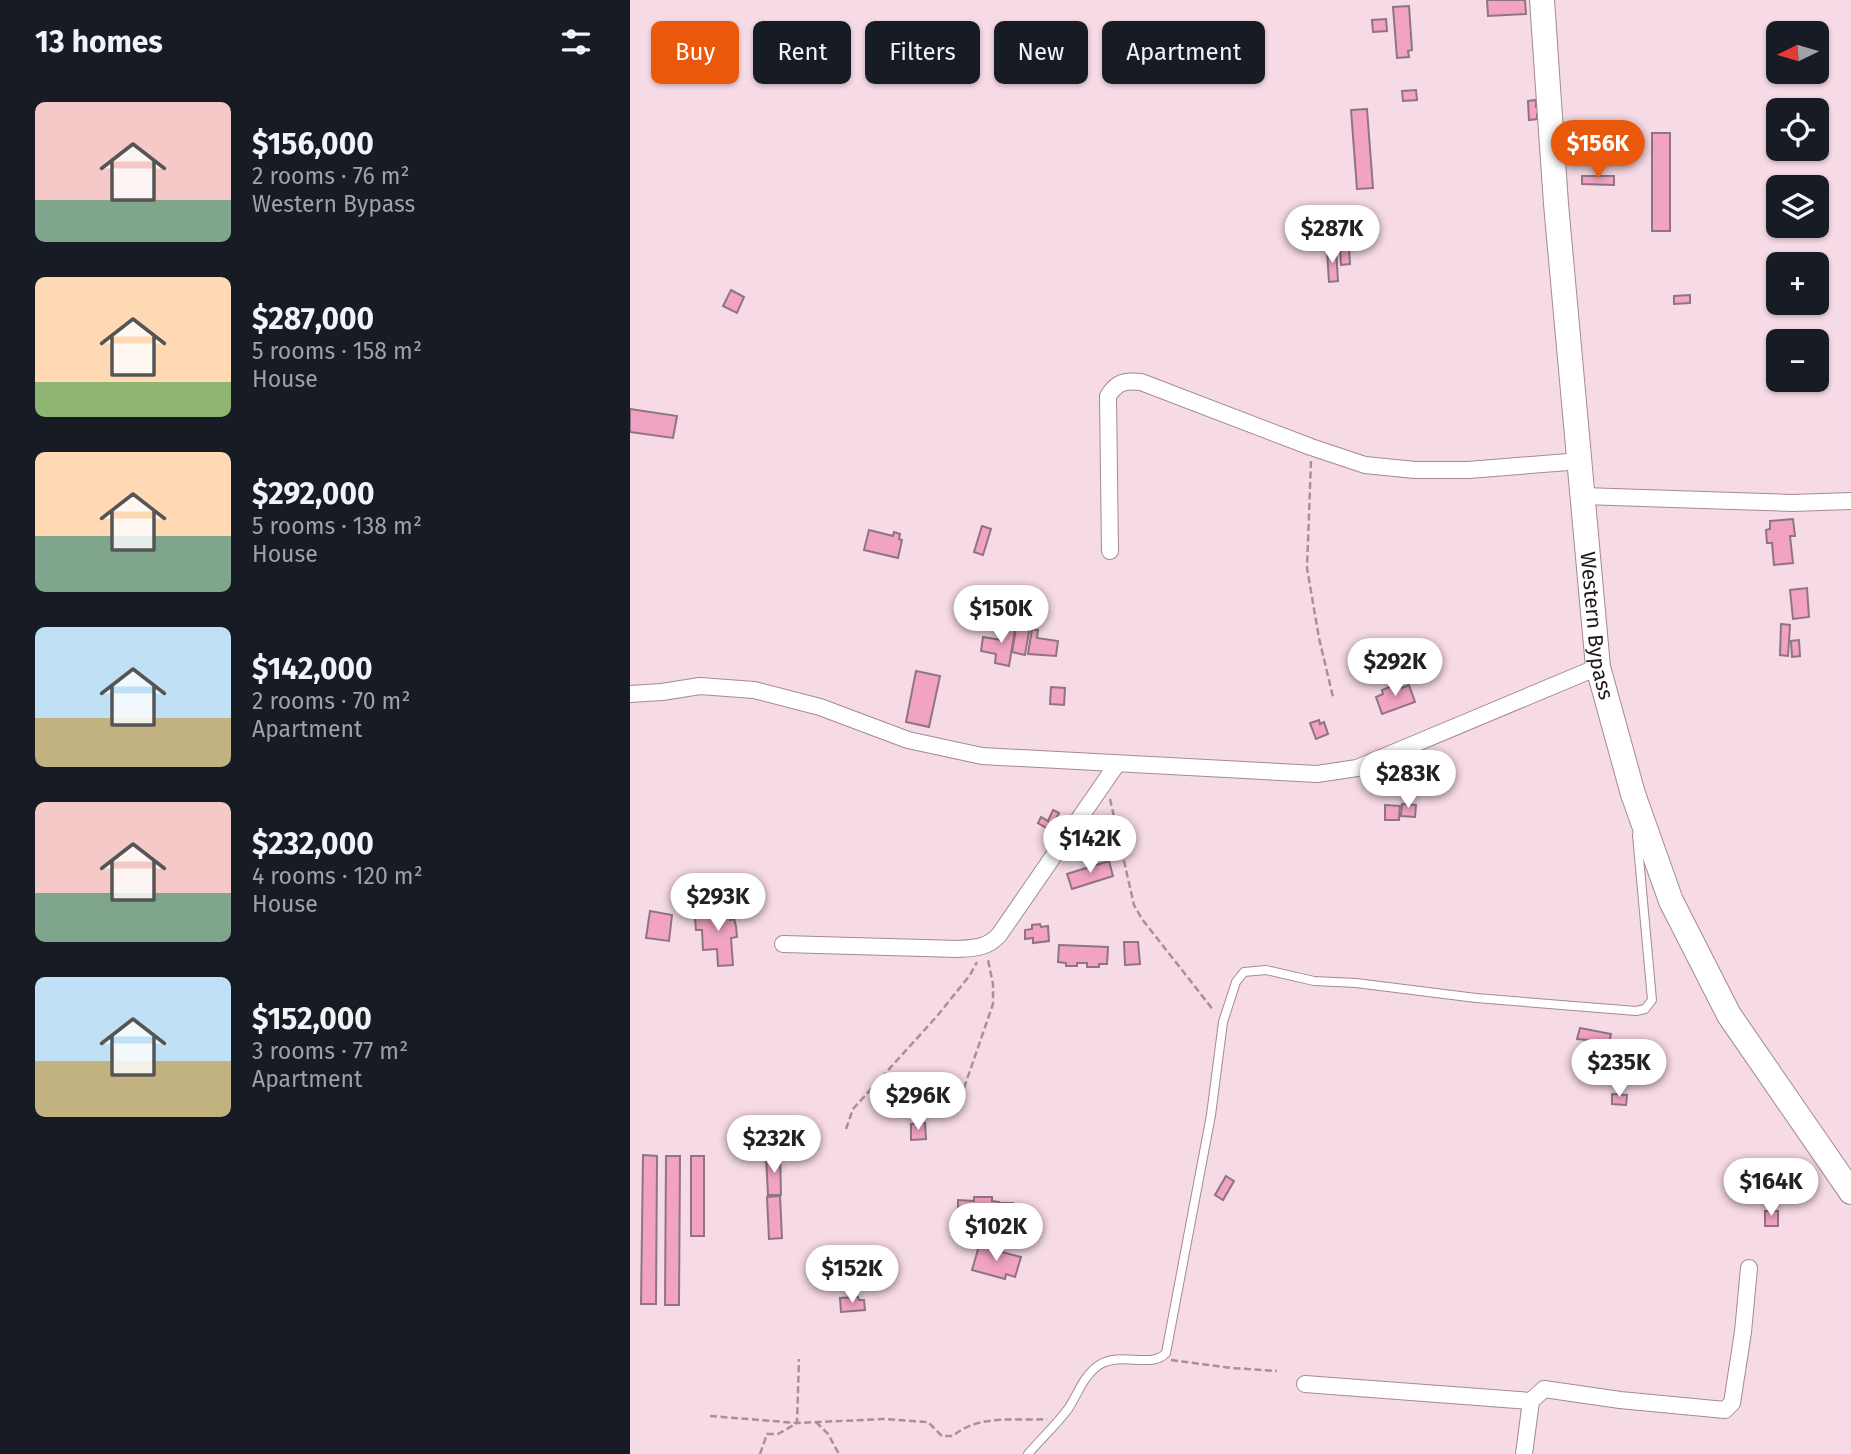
<!DOCTYPE html>
<html lang="en">
<head>
<meta charset="utf-8">
<style>
	:root { --surface:#171b24; --page:#242831; --text:#f1f3f6; --muted:#9ea1a6; --accent:#ea580c }
	body { margin:0; font-family:"Fira Sans",sans-serif; background:var(--page); color:var(--text); height:100vh; display:flex; flex-direction:column; font-size:26px; white-space:nowrap }
	* { box-sizing:border-box; margin:0 }
	p { font-size:23px; color:var(--muted) }
	.icon { flex:none; width:38px; height:38px; fill:none; stroke:currentColor; stroke-width:2; stroke-linecap:round; stroke-linejoin:round }
	.map { position:relative; flex:1; overflow:hidden }
	.side { display:flex; flex-direction:column; background:var(--surface); width:630px }
	.side>* { flex:none }
	.top-card { position:absolute; left:21px; top:21px; width:665px; height:63px; display:flex; gap:14px }
	.needle { width:46px; rotate:265deg }
	.controls { position:absolute; left:1136px; top:21px; display:grid; gap:14px }
	.controls a { display:grid; place-items:center; width:63px; height:63px; border-radius:10px; background:var(--surface); box-shadow:0 2px 5px #0004; font-size:35px }
	.price { position:absolute; translate:-50% -60px; padding:0 16px; border-radius:24px; background:#fff; color:#222; font-size:23px; line-height:46px; filter:drop-shadow(0 2px 4px #0008) }
	.price::after { content:''; position:absolute; left:50%; top:42px; width:21px; height:16px; margin-left:-10px; background:inherit; clip-path:polygon(0 0,100% 0,50% 100%) }
	.price.on { background:var(--accent); color:#fff }
	ul { padding:0; list-style:none }
	li { display:flex; align-items:center; gap:21px; height:175px; padding:0 35px }
	li span { display:grid; place-items:center; flex:none; width:196px; height:140px; border-radius:10px; color:#555 }
	li>.icon { margin-inline-start:auto }
	span .icon { width:84px; height:84px; fill:#fffc; stroke-width:1 }
	li b { font-size:30px }
	h2 { display:flex; justify-content:space-between; align-items:center; height:84px; padding:0 35px; font-size:30px }
	.tag { padding:0 24px; border-radius:10px; background:var(--surface); box-shadow:0 2px 5px #0004; font-size:24px; line-height:63px }
	.tag.on { background:var(--accent); color:#fff }
	main { display:flex; flex:1; min-height:0 }
	.map>svg:first-child { display:block }
</style>
</head>
<body>
<main>
<section class="side">
<h2>13 homes<svg class="icon" aria-label="filters" viewBox="0 0 24 24"><path d="M4 7h16M4 17h16"/><circle cx="9" cy="7" r="2"/><circle cx="15" cy="17" r="2"/></svg></h2>
<ul>
<li><span style="background:linear-gradient(#f6c9c9 70%,#7fa58c 0)"><svg class="icon" aria-label="home" viewBox="0 0 24 24"><path d="M3 11l9-7 9 7M6 9v11h12V9"/></svg></span><div><b>$156,000</b><p>2 rooms · 76 m²</p><p>Western Bypass</p></div></li>
<li><span style="background:linear-gradient(#ffd9b3 75%,#8fb573 0)"><svg class="icon" aria-label="home" viewBox="0 0 24 24"><path d="M3 11l9-7 9 7M6 9v11h12V9"/></svg></span><div><b>$287,000</b><p>5 rooms · 158 m²</p><p>House</p></div></li>
<li><span style="background:linear-gradient(#ffd9b3 60%,#7fa58c 0)"><svg class="icon" aria-label="home" viewBox="0 0 24 24"><path d="M3 11l9-7 9 7M6 9v11h12V9"/></svg></span><div><b>$292,000</b><p>5 rooms · 138 m²</p><p>House</p></div></li>
<li><span style="background:linear-gradient(#bfe0f5 65%,#c2b280 0)"><svg class="icon" aria-label="home" viewBox="0 0 24 24"><path d="M3 11l9-7 9 7M6 9v11h12V9"/></svg></span><div><b>$142,000</b><p>2 rooms · 70 m²</p><p>Apartment</p></div></li>
<li><span style="background:linear-gradient(#f6c9c9 65%,#7fa58c 0)"><svg class="icon" aria-label="home" viewBox="0 0 24 24"><path d="M3 11l9-7 9 7M6 9v11h12V9"/></svg></span><div><b>$232,000</b><p>4 rooms · 120 m²</p><p>House</p></div></li>
<li><span style="background:linear-gradient(#bfe0f5 60%,#c2b280 0)"><svg class="icon" aria-label="home" viewBox="0 0 24 24"><path d="M3 11l9-7 9 7M6 9v11h12V9"/></svg></span><div><b>$152,000</b><p>3 rooms · 77 m²</p><p>Apartment</p></div></li>
</ul>
</section>
<div class="map">
<svg width="1221" height="1454" viewBox="0 0 1221 1454">
	<rect width="100%" height="100%" fill="#f6dae5"/>
	<g fill="#f2a3c4" stroke="#8e757f" stroke-width="2">
		<polygon points="857,0 895,0 896,14 858,16"/>
		<polygon points="779,6 782,50 778,51 779,57 767,58 763,7"/>
		<polygon points="756,19 757,31 743,32 742,20"/>
		<polygon points="786,90 787,100 773,101 772,91"/>
		<polygon points="906,100 906,107 910,107 911,114 907,114 907,119 899,120 898,101"/>
		<polygon points="737,109 743,188 727,189 721,110"/>
		<rect x="1022" y="133" width="18" height="98"/>
		<polygon points="952,176 984,176 984,185 952,184"/>
		<polygon points="706,249 708,281 699,282 697,250"/>
		<polygon points="710,249 719,249 720,264 711,265"/>
		<polygon points="101,290 114,297 107,313 93,306"/>
		<polygon points="1060,295 1060,303 1044,304 1044,296"/>
		<polygon points="0,409 47,416 43,438 0,432"/>
		<polygon points="1163,519 1165,536 1160,536 1163,563 1144,565 1142,543 1137,543 1136,530 1140,529 1140,521"/>
		<polygon points="352,526 361,529 353,555 344,552"/>
		<polygon points="239,530 263,536 264,532 270,534 269,539 272,540 268,558 234,550"/>
		<polygon points="1177,588 1179,617 1163,619 1160,590"/>
		<polygon points="375,622 386,624 379,666 365,663 366,654 351,651 353,637 372,640"/>
		<polygon points="387,623 400,626 395,655 382,652"/>
		<polygon points="1151,624 1160,625 1158,656 1150,655"/>
		<polygon points="402,629 408,630 407,638 428,641 426,656 398,654"/>
		<polygon points="1169,640 1170,656 1162,657 1161,641"/>
		<polygon points="286,671 310,676 299,727 276,722"/>
		<polygon points="770,683 772,688 779,685 785,702 752,714 746,697 753,694 752,690"/>
		<polygon points="421,687 435,688 434,705 420,704"/>
		<polygon points="689,720 690,724 694,722 698,734 686,739 680,723"/>
		<polygon points="772,804 786,805 785,817 771,816"/>
		<polygon points="755,805 770,806 769,820 755,820"/>
		<polygon points="423,810 429,813 420,830 408,823 411,817 418,821"/>
		<polygon points="479,861 483,876 442,889 437,874"/>
		<polygon points="99,908 100,920 104,919 106,926 107,937 101,938 103,965 88,966 87,949 73,950 72,930 66,930 65,918 73,917 72,910"/>
		<polygon points="20,911 42,915 39,941 16,938"/>
		<polygon points="410,924 411,927 418,926 419,941 403,943 403,938 395,939 395,930 402,929 402,925"/>
		<polygon points="494,942 508,942 510,964 495,965"/>
		<polygon points="429,945 478,947 477,964 469,964 469,967 457,967 457,963 447,963 447,966 436,966 436,963 428,962"/>
		<polygon points="950,1028 981,1034 973,1073 959,1070 961,1060 953,1058 957,1040 947,1039"/>
		<polygon points="982,1094 997,1095 996,1105 982,1104"/>
		<polygon points="295,1123 296,1139 281,1140 281,1124"/>
		<polygon points="183,1135 184,1146 161,1147 161,1136"/>
		<polygon points="13,1155 27,1156 26,1304 11,1304"/>
		<polygon points="150,1155 151,1195 138,1195 136,1156"/>
		<polygon points="36,1156 50,1156 49,1305 35,1305"/>
		<rect x="61" y="1156" width="13" height="80"/>
		<polygon points="596,1176 604,1181 593,1200 585,1195"/>
		<polygon points="150,1196 152,1238 139,1239 137,1197"/>
		<polygon points="344,1197 362,1197 362,1201 369,1202 368,1218 328,1217 328,1200 344,1201"/>
		<polygon points="371,1203 383,1203 383,1218 370,1217"/>
		<rect x="1135" y="1211" width="13" height="15"/>
		<polygon points="349,1246 391,1257 385,1277 376,1274 375,1279 342,1270"/>
		<polygon points="228,1297 229,1300 234,1300 235,1310 211,1312 210,1298"/>
	</g>
	<g fill="none" stroke-linecap="round" stroke-linejoin="round">
		<g stroke="#a48a94" stroke-width="10">
			<path id="service" d="M398 1454C411 1439 426 1425 438 1409 448 1394 453 1376 469 1365 491 1351 522 1369 536 1353L581 1115 593 1022 606 982 614 972 636 970 684 981 726 983 846 998 1006 1011 1015 1009 1022 1000 1007 835"/>
		</g>
		<g stroke="#a48a94" stroke-width="18">
			<g id="minor">
				<polyline points="953,496 1162,503 1221,501"/>
				<path d="M480 551 478 396C487 382 495 380 511 382L681 447 735 465 785 470H838L951 461"/>
				<polyline points="0,694 32,692 70,686 124,690 190,707 278,740 352,756 687,774 727,768 968,667"/>
				<path d="M153 944 328 949C345 948 357 948 369 935L487 764"/>
				<polyline points="675,1384 901,1401"/>
				<polyline points="894,1454 901,1401 914,1389 990,1400 1095,1410 1102,1403 1113,1332 1119,1268"/>
			</g>
		</g>
		<g stroke="#a48a94" stroke-width="26">
			<g id="primary">
				<path id="s1" d="M912 0 926 204 968 667 1003 794 1041 901 1099 1015 1221 1192"/>
			</g>
		</g>
		<g stroke="#a69199" stroke-width="2.5" stroke-dasharray="7 3.5" stroke-linecap="butt">
			<polyline points="681,461 677,568 689,638 703,697"/>
			<polyline points="480,799 504,905 512,919 584,1011"/>
			<polyline points="334,1088 363,1004 363,984 358,960"/>
			<polyline points="216,1129 223,1109 308,1015 340,975 347,962"/>
			<polyline points="541,1360 601,1368 647,1371"/>
			<path d="M80 1416 167 1423 253 1419 298 1422 312 1436H323C348 1414 386 1421 417 1419"/>
			<polyline points="186,1422 198,1434 209,1454"/>
			<polyline points="130,1454 137,1434 148,1434 167,1423 169,1359"/>
		</g>
		<use href="#service" stroke="#fff" stroke-width="8"/>
		<use href="#minor" stroke="#fff" stroke-width="16"/>
		<use href="#primary" stroke="#fff" stroke-width="24"/>
	</g>
	<g text-anchor="middle" dominant-baseline="central" stroke-width="5" stroke-linejoin="round" paint-order="stroke">
		<g font-size="21" fill="#20171b" stroke="#fcebf1">
			<text stroke="none"><textPath href="#s1" startOffset="628">Western Bypass</textPath></text>
		</g>
	</g>
</svg>
<div class="controls">
<a><svg class="needle" viewBox="-14 -14 28 28"><path d="M0-13l5 13h-10z" fill="#e53935"/><path d="M0 13l5-13h-10z" fill="#9ea1a6"/></svg></a>
<a><svg class="icon" aria-label="locate" viewBox="0 0 24 24"><circle cx="12" cy="12" r="6"/><path d="M12 2v4M12 18v4M2 12h4M18 12h4"/></svg></a>
<a><svg class="icon" aria-label="layers" viewBox="0 0 24 24"><path d="M12 4l9 5-9 5-9-5zM3 14l9 5 9-5"/></svg></a>
<a>+</a>
<a>−</a>
</div>
<b class="price on" style="left:968px;top:180px">$156K</b>
<b class="price" style="left:702px;top:265px">$287K</b>
<b class="price" style="left:371px;top:645px">$150K</b>
<b class="price" style="left:765px;top:698px">$292K</b>
<b class="price" style="left:778px;top:810px">$283K</b>
<b class="price" style="left:460px;top:875px">$142K</b>
<b class="price" style="left:88px;top:933px">$293K</b>
<b class="price" style="left:989px;top:1099px">$235K</b>
<b class="price" style="left:288px;top:1132px">$296K</b>
<b class="price" style="left:144px;top:1175px">$232K</b>
<b class="price" style="left:1141px;top:1218px">$164K</b>
<b class="price" style="left:366px;top:1263px">$102K</b>
<b class="price" style="left:222px;top:1305px">$152K</b>
<div class="top-card">
<a class="tag on">Buy</a>
<a class="tag">Rent</a>
<a class="tag">Filters</a>
<a class="tag">New</a>
<a class="tag">Apartment</a>
</div>
</div>
</main>
</body>
</html>
